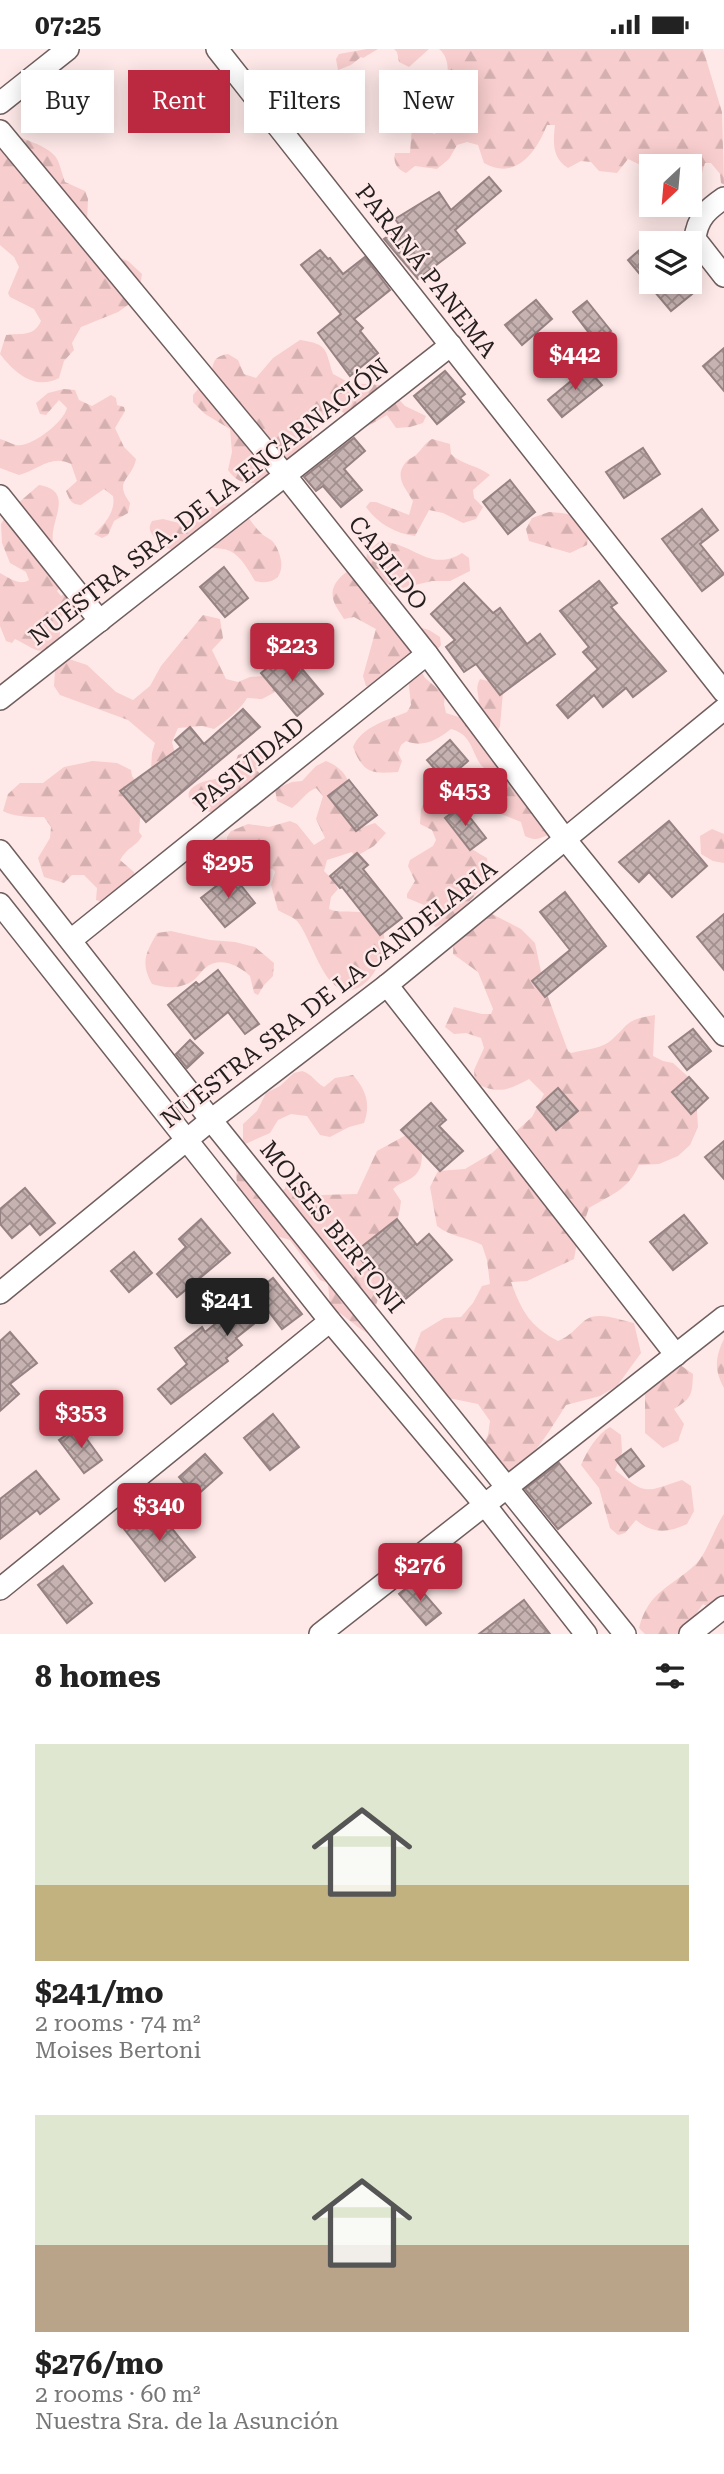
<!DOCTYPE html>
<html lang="en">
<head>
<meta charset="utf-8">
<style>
	:root { --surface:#fff; --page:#f2f2f2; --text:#222; --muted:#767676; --accent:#ba2940 }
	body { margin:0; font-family:"Roboto Serif",serif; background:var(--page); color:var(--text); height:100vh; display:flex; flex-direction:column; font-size:26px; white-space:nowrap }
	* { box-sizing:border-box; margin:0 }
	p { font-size:23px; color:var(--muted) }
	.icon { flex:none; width:38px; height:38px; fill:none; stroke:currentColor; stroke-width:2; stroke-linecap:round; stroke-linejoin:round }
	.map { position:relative; height:1585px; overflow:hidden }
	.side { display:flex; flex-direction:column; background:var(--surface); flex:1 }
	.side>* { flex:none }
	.top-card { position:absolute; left:21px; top:21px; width:682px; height:63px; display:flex; gap:14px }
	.needle { width:46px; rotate:206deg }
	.buttons { position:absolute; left:639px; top:105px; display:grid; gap:14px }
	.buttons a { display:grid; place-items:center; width:63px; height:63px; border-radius:0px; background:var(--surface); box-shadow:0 4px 18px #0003; font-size:35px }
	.price { position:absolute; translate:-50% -60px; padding:0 16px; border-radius:7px; background:var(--accent); color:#fff; font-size:23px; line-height:46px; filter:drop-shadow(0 2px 4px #0008) }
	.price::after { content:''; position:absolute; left:50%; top:42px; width:21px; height:16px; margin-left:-10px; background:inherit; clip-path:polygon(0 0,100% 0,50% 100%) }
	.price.current { background:#222; color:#fff }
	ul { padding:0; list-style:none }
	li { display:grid; align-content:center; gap:14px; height:371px; padding:0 35px }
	li span { display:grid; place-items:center; height:217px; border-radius:0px; color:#555 }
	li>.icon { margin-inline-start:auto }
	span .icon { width:126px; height:126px; fill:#fffc; stroke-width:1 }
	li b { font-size:30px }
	h2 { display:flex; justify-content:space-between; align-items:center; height:84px; padding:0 35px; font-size:30px }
	.pill { padding:0 24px; border-radius:0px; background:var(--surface); box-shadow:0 4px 18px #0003; font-size:24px; line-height:63px }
	.pill.current { background:var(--accent); color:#fff }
	.status { display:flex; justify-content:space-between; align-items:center; height:49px; padding:0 35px; background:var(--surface); direction:ltr }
	.status svg { height:19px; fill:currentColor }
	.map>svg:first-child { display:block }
</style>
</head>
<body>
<div class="status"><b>07:25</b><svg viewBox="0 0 49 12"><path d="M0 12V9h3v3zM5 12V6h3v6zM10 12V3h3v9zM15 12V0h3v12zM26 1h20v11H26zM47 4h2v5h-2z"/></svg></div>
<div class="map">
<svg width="724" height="1585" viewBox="0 0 724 1585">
	<defs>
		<pattern id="forest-firs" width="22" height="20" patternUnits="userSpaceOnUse" patternTransform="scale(1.75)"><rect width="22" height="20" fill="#f7cdcd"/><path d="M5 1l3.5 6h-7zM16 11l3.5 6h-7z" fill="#d4b0b0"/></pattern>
		<pattern id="building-cross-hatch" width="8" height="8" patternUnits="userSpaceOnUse" patternTransform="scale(1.75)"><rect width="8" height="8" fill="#c6b2b1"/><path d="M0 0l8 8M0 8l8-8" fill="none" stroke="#a1908f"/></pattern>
	</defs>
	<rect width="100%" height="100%" fill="#fee9e8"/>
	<g fill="url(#forest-firs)">
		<polygon points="367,0 378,0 363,9 361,8 351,16 338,21 336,10 339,5"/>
		<polygon points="394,0 429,0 409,18 399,13 397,3"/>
		<path d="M439 0H703L722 63 724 136 721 134 720 125 711 114H705L700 130 693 139 690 138V117H651V121L628 110 617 124 599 122 591 113 581 112 568 119C552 109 553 93 555 76H547C536 104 515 132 484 114L478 96 467 93 457 96 449 110 437 120 415 117 406 124C397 120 393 115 395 104H410L412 78 419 75 434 85 440 82 446 65 439 56 436 46C450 36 452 10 439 0Z"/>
		<path d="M0 71C10 92 40 90 55 107 60 113 62 126 65 133L85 142 88 150 87 173 96 200 128 212 142 225 138 249 118 263 81 278 72 294 74 301 64 312 59 329C34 342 14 323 0 305L6 286C21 284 34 288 41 272L34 260 10 248 8 244 19 218 14 208 0 196Z"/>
		<path d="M300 291C329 295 325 301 333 325L350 334 381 336 388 339 405 357 426 367 423 374 410 378 396 379 387 366 368 377 353 378 343 363C321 358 308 378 313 398 291 414 251 455 228 421L232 403 230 380 205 365 193 353V346L199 339H208L218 334 216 326 212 323C213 311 216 307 228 305L238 311 244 325 256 329 273 309Z"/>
		<path d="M64 340 75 341 79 351 92 357 111 346 116 349 117 356 124 358 125 362 115 379 124 398 136 410C132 431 113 431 130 454L128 464 114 472 108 486 102 489 94 485C105 475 116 462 113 447L104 440 81 456C70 455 70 451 66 442L77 432 71 415C51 405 38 421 19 426L0 419V390C5 391 11 395 16 396 31 399 64 373 67 359L59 351 46 366 40 365 36 354 48 344Z"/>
		<path d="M432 390 450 395 451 405C462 416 477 416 490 426L473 441 474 449 483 458 476 470 463 474 443 464 429 461 415 487C396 485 377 474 366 458L370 453H376L409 466 413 452C405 438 393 427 407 412 410 409 414 408 416 406 423 399 423 396 432 390Z"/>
		<path d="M39 436C76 442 49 472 53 493 54 501 60 505 65 512V533L57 542 61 547 69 541 81 551 75 559 62 567 59 593C39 609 36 600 15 590L12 594 6 592 0 577V524C9 529 20 537 29 531L26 523 10 514 2 494 1 475 9 462Z"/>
		<path d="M231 453C246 460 250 474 261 484 266 489 270 489 274 494 287 514 284 539 255 532 249 522 241 507 230 502 207 492 172 512 156 491 151 483 147 481 152 472L163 470 183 475 208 459Z"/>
		<path d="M549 463C567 464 578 466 590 479L587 496 570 504 529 492 526 480 532 469Z"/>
		<path d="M379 493C412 491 429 525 462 504L469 509 470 522 450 532H432L398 540 381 531 408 575 429 581 440 588 441 596 432 607 418 617 425 629 445 646 444 655 446 664 468 671C489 647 471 647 480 630L496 634 503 643 500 677 495 688 502 722 493 725C488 721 482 719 479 713 471 699 470 685 451 680 437 691 423 699 406 692L401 696 398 704 402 712 398 723C371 725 363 724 353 698 362 677 388 671 407 663L411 656 408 628 379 639 366 637 363 627 376 580 354 568 344 570C340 563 334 556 333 549 329 531 352 518 366 513L367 503Z"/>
		<path d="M203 566 220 570 223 589 212 601 226 630 238 633 250 628 276 626 279 641 262 650 247 649C241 660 225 673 214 680L202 677 178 679 172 693 178 717 151 721 152 704 155 694 128 671 60 646 54 637 55 622 66 609 87 616 116 643 133 651 150 637 161 617Z"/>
		<path d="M254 701 268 706 265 713 256 721 262 726 232 746 233 750 220 766C168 753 187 729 230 729L238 706Z"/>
		<path d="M93 712 117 714 131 721 132 727 149 751 140 770 139 783 142 787C137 797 127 798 120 811L134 823 136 829 106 854 96 851 97 839 84 826H72L64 834 44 828 38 809 50 789 51 778 44 768C30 768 14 768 3 762L8 745 20 734H43L64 718Z"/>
		<path d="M326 712C361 726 345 753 363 778L375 774 386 784 374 797 355 808 352 803 327 811 324 822 334 832 338 840 331 848 329 860C342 866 362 858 375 869 401 890 368 954 339 939 320 929 310 887 297 872 292 867 284 865 278 861L271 836 275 823 273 820 244 816 234 808 227 797V788L231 782 248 775 269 778 290 772 297 775 314 796 325 789 316 770 323 747 316 739C306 743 301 752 292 759L277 752 275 740 292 733 302 732 316 717Z"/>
		<path d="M509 724 550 776 548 786C539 790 534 792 525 787L521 773 501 765V760L508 748 499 738 502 726Z"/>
		<path d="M425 751C454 754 447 771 460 789 466 797 478 804 487 809L489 829C477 845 455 871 436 878L430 875 424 856 407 849V845L415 832 408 817 410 811 433 797 436 791 432 781 420 775 421 760Z"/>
		<polygon points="712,780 724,785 724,814 713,812 701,805 700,787"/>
		<path d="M490 864 521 880 535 894 544 937 568 1002 571 1004C582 1001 600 1000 609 993 630 976 623 971 655 966L653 1007 663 1012 673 1014 695 1034 698 1078 690 1096 678 1107 659 1115 639 1116C627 1142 612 1145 589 1159L577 1193 574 1210 527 1232 511 1233C522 1263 530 1277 558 1292 570 1287 575 1280 584 1272 597 1261 619 1271 634 1274L641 1304 617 1337 600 1347 566 1356C555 1373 524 1428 502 1421 494 1418 486 1411 478 1407L488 1386 490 1372 478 1355 434 1346 414 1310V1302L421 1283 444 1269 461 1268 473 1254 482 1237 490 1235 487 1211 482 1196C467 1188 451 1188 437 1177L430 1138 438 1122 465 1120 492 1104 532 1068 544 1045 529 1030C507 1042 498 1045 475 1034L474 1021 484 999 481 989 466 984 454 985 445 978 454 958 482 965H491L493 960 478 923 453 905 454 887Z"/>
		<path d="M171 882 210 891 235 893 255 898 274 914 273 927 264 936 258 946 254 944 250 927C238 916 220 907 205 919 198 926 195 933 184 936 174 940 162 938 152 935 140 913 146 904 157 884Z"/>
		<path d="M302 1022C312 1025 315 1033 324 1038L335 1029 353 1026C366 1041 371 1055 364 1074L349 1078 330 1088 320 1086 307 1067 291 1065 278 1071 270 1084 243 1096V1075L257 1062 266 1044 280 1037 294 1024Z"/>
		<path d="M408 1085 420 1090C422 1103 425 1119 413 1128 406 1133 399 1134 393 1140L401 1152C399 1175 387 1198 379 1222L387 1228 389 1237 378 1250 367 1284C353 1276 344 1265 330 1258L328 1234 320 1231 290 1191 280 1188 272 1191 238 1149 236 1122 242 1119 280 1142 285 1140 288 1125 302 1128 321 1146 357 1145 377 1102Z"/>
		<path d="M724 1290V1339C714 1321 715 1308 724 1290Z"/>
		<path d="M676 1313 693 1325C692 1346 692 1349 674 1360L684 1375 678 1392 663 1399 645 1384V1340Z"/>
		<path d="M610 1378 621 1386 622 1403 615 1421C647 1447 645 1443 682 1431L691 1437 694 1462 687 1475C668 1484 652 1485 636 1471L625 1484 618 1486 610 1479 599 1439 581 1416C587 1402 597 1385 610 1378Z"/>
		<path d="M724 1465V1575L712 1560 703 1555 682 1585H645L639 1579C649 1541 671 1539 697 1514 706 1505 715 1478 724 1465Z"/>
	</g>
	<g fill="url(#building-cross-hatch)" stroke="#968282" stroke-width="2">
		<polygon points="489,128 501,142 455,181 465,194 418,230 384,190 401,178 395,170 439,143 451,161"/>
		<polygon points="651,191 651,233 682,233 692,245 671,262 628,211"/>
		<polygon points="320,201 328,210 330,209 343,225 365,208 390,241 354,270 363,279 360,282 378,304 350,327 318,284 341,265 301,216"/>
		<polygon points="536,251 552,270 522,296 505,276"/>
		<polygon points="587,252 611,282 596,293 573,263"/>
		<polygon points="724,299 724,342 703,317"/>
		<polygon points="587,319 602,336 562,368 548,351"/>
		<polygon points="445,322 465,345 460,349 464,353 437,375 414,347"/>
		<polygon points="354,389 365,402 344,420 362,441 341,458 323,437 316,442 304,428"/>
		<polygon points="643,399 660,425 624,449 606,423"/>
		<polygon points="510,431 535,463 508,485 483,453"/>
		<polygon points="702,460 718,481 700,495 724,525 702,542 662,490"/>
		<polygon points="224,518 248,549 225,568 200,538"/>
		<polygon points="599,532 617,554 611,558 666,622 633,648 626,639 603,658 594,646 568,669 557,656 598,620 583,603 589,598 560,562"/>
		<polygon points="464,534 493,564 500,559 527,595 540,585 555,605 500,646 476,615 464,623 446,598 455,591 431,565"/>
		<polygon points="287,602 323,645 297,667 261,624"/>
		<polygon points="243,660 260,678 146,773 120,742 181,698 175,691 190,678 204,695"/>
		<polygon points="450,691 468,712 445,732 427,711"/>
		<polygon points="349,731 377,766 356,782 328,747"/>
		<polygon points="461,757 486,789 470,801 445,769"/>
		<polygon points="669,772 707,817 672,848 649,823 639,833 619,813"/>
		<polygon points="357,804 368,816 363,820 402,869 380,886 342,838 340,839 330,827"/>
		<polygon points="232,825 255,854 225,878 201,849"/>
		<polygon points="565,843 606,897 545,948 532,932 570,901 540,863"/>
		<polygon points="724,865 724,921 697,888"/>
		<polygon points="218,921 259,975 245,985 228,963 195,990 168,956 196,933 199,936"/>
		<polygon points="693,980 711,1002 687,1021 669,998"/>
		<polygon points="190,991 203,1004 187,1019 176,1005"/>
		<polygon points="689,1028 708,1049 691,1065 672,1043"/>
		<polygon points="558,1039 578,1062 556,1081 537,1058"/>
		<polygon points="431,1054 446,1071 439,1077 463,1102 440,1122 401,1081"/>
		<polygon points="724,1092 724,1130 705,1108"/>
		<polygon points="25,1139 55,1174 40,1186 30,1174 12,1189 0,1175 0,1160"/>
		<polygon points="684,1166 707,1194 673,1221 650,1193"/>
		<polygon points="201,1170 230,1204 177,1248 157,1225 186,1198 179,1190"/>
		<polygon points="397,1170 417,1196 429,1185 452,1211 403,1252 376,1221 372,1224 355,1203"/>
		<polygon points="134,1203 152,1224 129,1243 111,1222"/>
		<polygon points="273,1229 302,1265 282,1280 269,1263 236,1289 242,1296 226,1309 228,1312 171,1355 158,1340 187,1315 175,1299 202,1278 205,1283"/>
		<polygon points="10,1283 37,1314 10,1335 19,1345 0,1362 0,1292"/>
		<polygon points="273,1365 299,1398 270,1421 244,1389"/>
		<polygon points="78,1378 102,1411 84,1424 59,1391"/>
		<polygon points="631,1400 644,1417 629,1428 616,1411"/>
		<polygon points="205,1405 222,1424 196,1447 179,1428"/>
		<polygon points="559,1414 591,1454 558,1480 525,1440"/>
		<polygon points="36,1422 59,1450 40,1465 37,1461 0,1490 0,1450"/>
		<polygon points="153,1456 195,1508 165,1532 124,1480"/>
		<polygon points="63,1517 92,1554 67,1574 38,1536"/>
		<polygon points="414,1533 441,1564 426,1576 399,1545"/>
		<polygon points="524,1551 550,1585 479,1585"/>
	</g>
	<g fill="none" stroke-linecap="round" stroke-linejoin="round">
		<g stroke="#705e5e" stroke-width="24">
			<g id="minor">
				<polyline points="217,0 724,643"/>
				<polyline points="0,54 68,0"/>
				<polyline points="0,82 285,426 427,605 565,790 724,986"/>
				<path d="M724 149C708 160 697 169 695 190L724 227"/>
				<polyline points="0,447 100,572"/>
				<polyline points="0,650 451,296"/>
				<polyline points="0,802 211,1071 625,1585"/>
				<polyline points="0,855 330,1272 485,1456 586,1585"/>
				<polyline points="71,891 427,605"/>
				<polyline points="387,936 676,1306"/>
				<polyline points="0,1244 211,1071 387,936 724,660"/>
				<polyline points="0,1540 330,1272"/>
				<polyline points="320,1585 724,1268"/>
				<polyline points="690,1585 724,1558"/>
			</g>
		</g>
		<use href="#minor" stroke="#fff" stroke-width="21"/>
	</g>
	<g text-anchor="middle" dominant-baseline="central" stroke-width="5" stroke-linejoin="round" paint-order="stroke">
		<g font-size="24" fill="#261f1f" stroke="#fee9e8">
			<text transform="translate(426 222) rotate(52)">PARANÁ PANEMA</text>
			<text transform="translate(209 453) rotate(-38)">NUESTRA SRA. DE LA ENCARNACIÓN</text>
			<text transform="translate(388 514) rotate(52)">CABILDO</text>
			<text transform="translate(249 715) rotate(-39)">PASIVIDAD</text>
			<text transform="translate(329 945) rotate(-38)">NUESTRA SRA DE LA CANDELARIA</text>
			<text transform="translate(332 1178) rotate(51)">MOISES BERTONI</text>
		</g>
	</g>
</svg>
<div class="buttons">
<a><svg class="needle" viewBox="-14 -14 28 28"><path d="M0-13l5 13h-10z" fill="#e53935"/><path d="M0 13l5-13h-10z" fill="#767676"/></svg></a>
<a><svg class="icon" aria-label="layers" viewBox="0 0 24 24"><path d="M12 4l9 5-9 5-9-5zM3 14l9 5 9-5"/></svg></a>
</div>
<b class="price" style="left:575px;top:343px">$442</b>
<b class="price" style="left:292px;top:634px">$223</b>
<b class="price" style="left:465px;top:779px">$453</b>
<b class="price" style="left:228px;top:851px">$295</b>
<b class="price current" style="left:227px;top:1289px">$241</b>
<b class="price" style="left:81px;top:1401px">$353</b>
<b class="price" style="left:159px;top:1494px">$340</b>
<b class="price" style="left:420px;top:1554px">$276</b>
<div class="top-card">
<a class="pill">Buy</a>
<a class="pill current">Rent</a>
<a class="pill">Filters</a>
<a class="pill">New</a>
</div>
</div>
<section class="side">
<h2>8 homes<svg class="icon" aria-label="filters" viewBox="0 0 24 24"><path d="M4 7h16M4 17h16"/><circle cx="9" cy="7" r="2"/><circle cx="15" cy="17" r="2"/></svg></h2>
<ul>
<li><span style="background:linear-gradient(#dfe7d0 65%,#c2b280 0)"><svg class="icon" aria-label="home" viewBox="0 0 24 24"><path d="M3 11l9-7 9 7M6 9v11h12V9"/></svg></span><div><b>$241/mo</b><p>2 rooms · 74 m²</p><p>Moises Bertoni</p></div></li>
<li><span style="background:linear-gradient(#dfe7d0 60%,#b9a48a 0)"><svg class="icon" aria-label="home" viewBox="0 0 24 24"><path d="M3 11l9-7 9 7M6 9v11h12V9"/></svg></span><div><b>$276/mo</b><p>2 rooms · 60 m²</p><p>Nuestra Sra. de la Asunción</p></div></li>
</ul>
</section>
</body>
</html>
